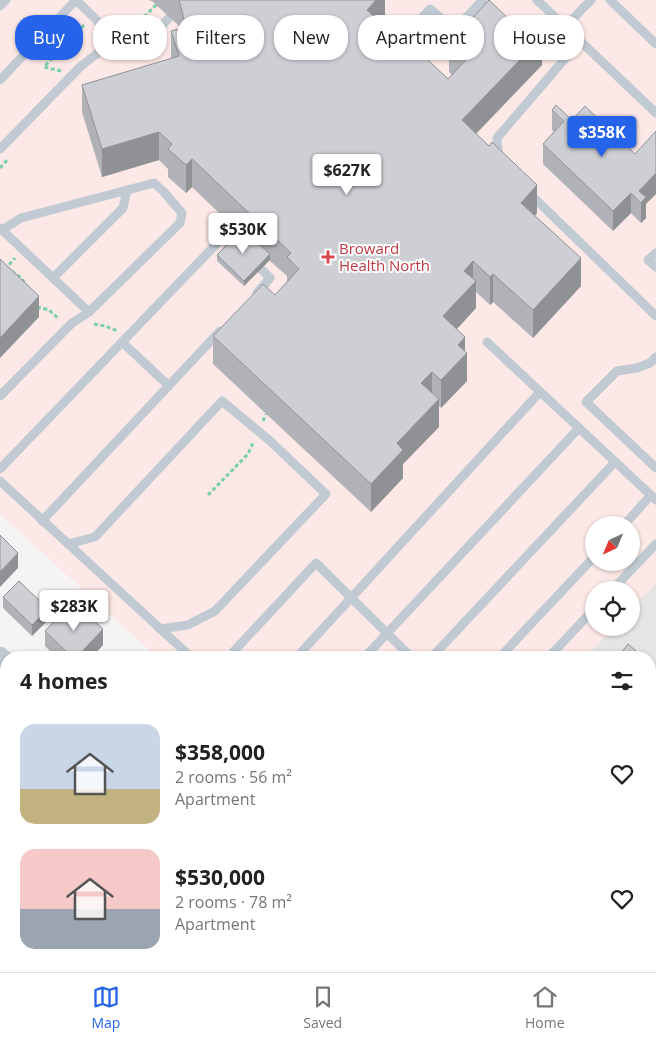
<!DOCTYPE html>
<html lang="en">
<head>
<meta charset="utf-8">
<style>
	:root { --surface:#fff; --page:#f2f2f2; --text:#222; --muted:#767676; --line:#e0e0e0; --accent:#2563eb }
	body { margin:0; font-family:"Open Sans",sans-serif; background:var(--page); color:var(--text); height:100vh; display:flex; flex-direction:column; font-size:19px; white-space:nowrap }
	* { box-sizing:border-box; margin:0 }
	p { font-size:16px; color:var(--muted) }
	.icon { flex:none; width:28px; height:28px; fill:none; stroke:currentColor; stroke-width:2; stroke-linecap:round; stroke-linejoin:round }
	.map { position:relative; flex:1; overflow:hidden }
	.panel { position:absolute; left:0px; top:651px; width:656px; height:321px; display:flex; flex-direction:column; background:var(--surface); border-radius:20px 20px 0 0; box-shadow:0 1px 4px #0004 }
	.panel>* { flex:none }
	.hud { position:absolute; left:15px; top:15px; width:626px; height:45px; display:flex; gap:10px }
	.needle { width:32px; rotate:224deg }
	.buttons { position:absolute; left:585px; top:516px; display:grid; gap:10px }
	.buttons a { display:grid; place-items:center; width:55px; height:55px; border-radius:50%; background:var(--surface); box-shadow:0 1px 4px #0004; font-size:25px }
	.price { position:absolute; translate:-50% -42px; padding:0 11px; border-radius:5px; background:#fff; color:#222; font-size:16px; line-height:32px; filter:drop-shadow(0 1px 2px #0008) }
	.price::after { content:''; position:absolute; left:50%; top:30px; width:15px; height:11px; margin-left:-8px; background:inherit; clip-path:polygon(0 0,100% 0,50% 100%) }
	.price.on { background:var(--accent); color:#fff }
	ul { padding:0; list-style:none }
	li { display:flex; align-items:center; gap:15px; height:125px; padding:0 20px }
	li span { display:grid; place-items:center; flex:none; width:140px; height:100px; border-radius:15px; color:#555 }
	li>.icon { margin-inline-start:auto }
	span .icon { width:60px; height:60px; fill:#fffc; stroke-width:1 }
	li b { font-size:21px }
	h2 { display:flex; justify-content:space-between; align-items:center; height:60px; padding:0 20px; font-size:21px }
	.pill { padding:0 18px; border-radius:20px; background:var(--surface); box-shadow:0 1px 4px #0004; font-size:18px; line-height:45px }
	.pill.on { background:var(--accent); color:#fff }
	.tab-bar { display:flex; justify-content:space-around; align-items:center; height:70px; border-top:1px solid var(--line); background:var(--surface); font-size:14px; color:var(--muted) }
	.tab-bar a { display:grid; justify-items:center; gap:2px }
	.tab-bar .on { color:var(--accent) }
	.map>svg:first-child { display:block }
</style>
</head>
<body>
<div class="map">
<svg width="656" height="972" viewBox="0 0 656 972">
	<rect width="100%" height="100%" fill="#f5f3f3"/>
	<g fill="#e6e4e5">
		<polygon points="656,582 656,906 650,914 650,658 585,658 613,628 631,628 631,609"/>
		<polygon points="183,966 608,966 604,972 178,972"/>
	</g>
	<path fill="#fce8e6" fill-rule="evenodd" d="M0 0H656V583L631 609V590H594V628H613L585 657H157L0 514ZM594 525H631V562H594Z"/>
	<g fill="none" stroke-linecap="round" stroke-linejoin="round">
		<g stroke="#7ad0a6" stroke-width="3" stroke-dasharray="4 2.5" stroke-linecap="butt">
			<polyline points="135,26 161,0"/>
			<polyline points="63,47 79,51"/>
			<polyline points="125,52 134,55 143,52"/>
			<polyline points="61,71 44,67 85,24"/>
			<polyline points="0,168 8,159"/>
			<polyline points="0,262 6,268 15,258"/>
			<path d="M6 268C18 275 30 281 25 297L1 274Z"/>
			<polyline points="37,307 49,310 59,319"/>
			<polyline points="94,324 105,326 117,331"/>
			<polyline points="263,421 266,414"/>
			<polyline points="208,495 248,454 253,443"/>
		</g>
		<g stroke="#c1cad2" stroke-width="9">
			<polyline points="76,0 116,39 150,38 186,0"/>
			<polyline points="537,0 656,113"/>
			<polyline points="610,0 656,44"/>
			<polyline points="0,6 6,0"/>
			<polyline points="565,27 591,0"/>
			<polyline points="393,50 430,9 454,30 483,0"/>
			<polyline points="0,80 76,0"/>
			<polyline points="0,149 81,66 116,39"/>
			<polyline points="499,159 497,138 580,41"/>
			<polyline points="529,193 656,316"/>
			<polyline points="0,228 89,312"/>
			<polyline points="656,253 648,260 656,267"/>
			<polyline points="253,261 270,278 257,293"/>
			<polyline points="53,278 123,208 127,190"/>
			<polyline points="122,342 169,386"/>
			<polyline points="487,342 656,500"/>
			<polyline points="656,357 650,363 637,368 617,371 586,402 656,468"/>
			<polyline points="0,396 72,323 89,312 180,223 182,213 164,192 154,183 21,218 2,230"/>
			<polyline points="0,469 225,235 240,249"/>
			<polyline points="0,481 192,658"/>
			<polyline points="42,521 220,331"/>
			<polyline points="624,525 651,495"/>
			<polyline points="68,544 95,537 222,401 269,440 326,494 215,611 188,625 160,629"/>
			<polyline points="612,590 656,544"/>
			<polyline points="240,658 234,651 316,563 412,658"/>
			<polyline points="296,658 540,392"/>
			<polyline points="364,658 579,428"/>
			<polyline points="431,658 615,462"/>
			<polyline points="499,658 594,557"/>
			<polyline points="548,658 594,609"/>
			<polyline points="339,966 347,972"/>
			<polyline points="312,972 317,966"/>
			<polyline points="383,972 388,966"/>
			<polyline points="590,972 595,966"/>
		</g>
		<g stroke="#c1cad2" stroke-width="19">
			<polyline points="0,656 6,662"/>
			<polyline points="0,918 6,924"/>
			<polyline points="52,966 58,972"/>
			<polyline points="154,972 159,966"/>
		</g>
	</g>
	<g fill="#b0b2b7">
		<polygon points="148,0 385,0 385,19 381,23 402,43 448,79 452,75 449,72 449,44 542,65 476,134 537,213 535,216 581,286 533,338 493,302 490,305 476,292 476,308 457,329 465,351 467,381 441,408 439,406 439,427 403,464 403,478 371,512 213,364 213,336 275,295 287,282 287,276 269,260 244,286 217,261 217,255 239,232 192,187 186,193 168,177 168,169 159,160 102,177 82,112 82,85 171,59 171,31 179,29 179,26 152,1"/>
		<polygon points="552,110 646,204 646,218 641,223 631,213 613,231 543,164 543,144 554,132 552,130"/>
		<polygon points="3,597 48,620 32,636 3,608"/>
		<polygon points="45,631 103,645 91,658 57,658 45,646"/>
		<polygon points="656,689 656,864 650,859 650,696"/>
		<polygon points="0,699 6,705 6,749 2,754 0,752"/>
		<polygon points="6,841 6,874 0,868 0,847"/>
	</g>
	<g fill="#909195">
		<polygon points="376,0 385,0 385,19 367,38 367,10"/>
		<polygon points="542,37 542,65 462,148 462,120"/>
		<polygon points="159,132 159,160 102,177 102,149"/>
		<polygon points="192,159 192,187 186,193 186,165"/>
		<polygon points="656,173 656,194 646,204 646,218 641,223 641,203 639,191"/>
		<polygon points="537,185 537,213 521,231 521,203"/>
		<polygon points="631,193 631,213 613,231 613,211"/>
		<polygon points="270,254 270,260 244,286 244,281"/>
		<polygon points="581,258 581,286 533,338 533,310"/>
		<polygon points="473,261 473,284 476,281 476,308 443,344 443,316 464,271"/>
		<polygon points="493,274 493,302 490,305 490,277"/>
		<polygon points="39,296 39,317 0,358 0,338"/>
		<polygon points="465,337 465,355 467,353 467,381 441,408 441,380 458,345"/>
		<polygon points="432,372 432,400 421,383"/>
		<polygon points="439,399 439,427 403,464 403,478 371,512 371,484 397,443"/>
		<polygon points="18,553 18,568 0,587 0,572"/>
		<polygon points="48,609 48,620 32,636 32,625"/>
		<polygon points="103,629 103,645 91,658 76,658"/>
		<polygon points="6,734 6,749 2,754 2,738"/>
		<polygon points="6,819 6,834 0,841 0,825"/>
		<polygon points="568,966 582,966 582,969 579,972 563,972"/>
	</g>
	<g fill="#cdcfd5" stroke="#909195">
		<polygon points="179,0 376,0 367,10 402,43 406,39 448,79 466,60 449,44 489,0 513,23 520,16 542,37 462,120 489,146 492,142 537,185 521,203 581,258 533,310 493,274 490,277 473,261 464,271 476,281 443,316 465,337 458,345 467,353 441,380 432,372 421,383 439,399 397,443 403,450 371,484 213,336 263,284 275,295 299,269 287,257 291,253 192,159 186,165 168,149 172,144 159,132 102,149 82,85 179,56 171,31 186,27"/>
		<polygon points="556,105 572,120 585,106 635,154 656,131 656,173 639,191 646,197 641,203 631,193 613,211 543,144 564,121 552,110"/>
		<polygon points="242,229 270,254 244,281 217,255"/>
		<polygon points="0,259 39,296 0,338"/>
		<polygon points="0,535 18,553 0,572"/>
		<polygon points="19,581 48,609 32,625 3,597"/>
		<polygon points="81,609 103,629 76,658 73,658 45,631 65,610 73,617"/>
		<polygon points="628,644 644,658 617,658"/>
		<polygon points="656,689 656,844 650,839 650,696"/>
		<polygon points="0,699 6,705 6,734 2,738 0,736"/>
		<polygon points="0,809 6,815 6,819 0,825"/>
		<polygon points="6,841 6,858 0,852 0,847"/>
		<polygon points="437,966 568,966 563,972 433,972"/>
	</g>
	<path fill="#e0444e" stroke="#fff" stroke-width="2" d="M325.5 249.5h5v5h5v5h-5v5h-5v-5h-5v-5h5z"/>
	<g text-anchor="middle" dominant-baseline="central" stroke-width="4" stroke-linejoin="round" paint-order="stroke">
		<g font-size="15" fill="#be3a42" stroke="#fff" text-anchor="start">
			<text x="339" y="248">Broward<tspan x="339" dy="17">Health North</tspan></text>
		</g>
	</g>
</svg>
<div class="buttons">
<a><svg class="needle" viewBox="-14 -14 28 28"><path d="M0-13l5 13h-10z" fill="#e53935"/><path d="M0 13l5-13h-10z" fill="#767676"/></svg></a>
<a><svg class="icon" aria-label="locate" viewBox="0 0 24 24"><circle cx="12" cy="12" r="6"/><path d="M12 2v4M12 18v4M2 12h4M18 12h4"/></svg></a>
</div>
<b class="price on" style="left:602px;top:158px">$358K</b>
<b class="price" style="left:347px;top:196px">$627K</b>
<b class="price" style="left:243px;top:255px">$530K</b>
<b class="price" style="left:74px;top:632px">$283K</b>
<div class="hud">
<a class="pill on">Buy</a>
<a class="pill">Rent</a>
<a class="pill">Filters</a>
<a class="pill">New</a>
<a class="pill">Apartment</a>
<a class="pill">House</a>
</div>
<section class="panel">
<h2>4 homes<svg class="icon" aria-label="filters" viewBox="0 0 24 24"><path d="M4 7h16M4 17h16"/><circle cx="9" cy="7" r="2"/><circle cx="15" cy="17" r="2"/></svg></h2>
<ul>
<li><span style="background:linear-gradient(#c9d6e8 65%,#c2b280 0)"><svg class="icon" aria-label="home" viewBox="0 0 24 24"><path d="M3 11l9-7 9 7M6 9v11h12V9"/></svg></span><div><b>$358,000</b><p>2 rooms · 56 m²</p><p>Apartment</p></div><svg class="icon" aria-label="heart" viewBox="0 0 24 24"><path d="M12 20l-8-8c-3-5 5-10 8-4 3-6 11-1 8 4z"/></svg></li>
<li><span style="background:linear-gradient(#f6c9c9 60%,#9aa5b1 0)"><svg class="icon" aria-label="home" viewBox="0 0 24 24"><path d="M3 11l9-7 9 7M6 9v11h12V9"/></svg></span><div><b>$530,000</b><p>2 rooms · 78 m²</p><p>Apartment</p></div><svg class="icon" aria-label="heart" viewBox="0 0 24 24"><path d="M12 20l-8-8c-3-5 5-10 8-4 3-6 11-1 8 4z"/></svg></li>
</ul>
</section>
</div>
<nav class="tab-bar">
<a class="on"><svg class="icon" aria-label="map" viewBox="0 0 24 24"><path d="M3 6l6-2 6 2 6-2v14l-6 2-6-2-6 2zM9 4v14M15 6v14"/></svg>Map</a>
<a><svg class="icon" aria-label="saved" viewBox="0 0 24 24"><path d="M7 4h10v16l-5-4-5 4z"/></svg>Saved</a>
<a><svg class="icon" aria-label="home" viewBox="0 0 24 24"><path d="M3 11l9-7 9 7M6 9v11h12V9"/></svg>Home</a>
</nav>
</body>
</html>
